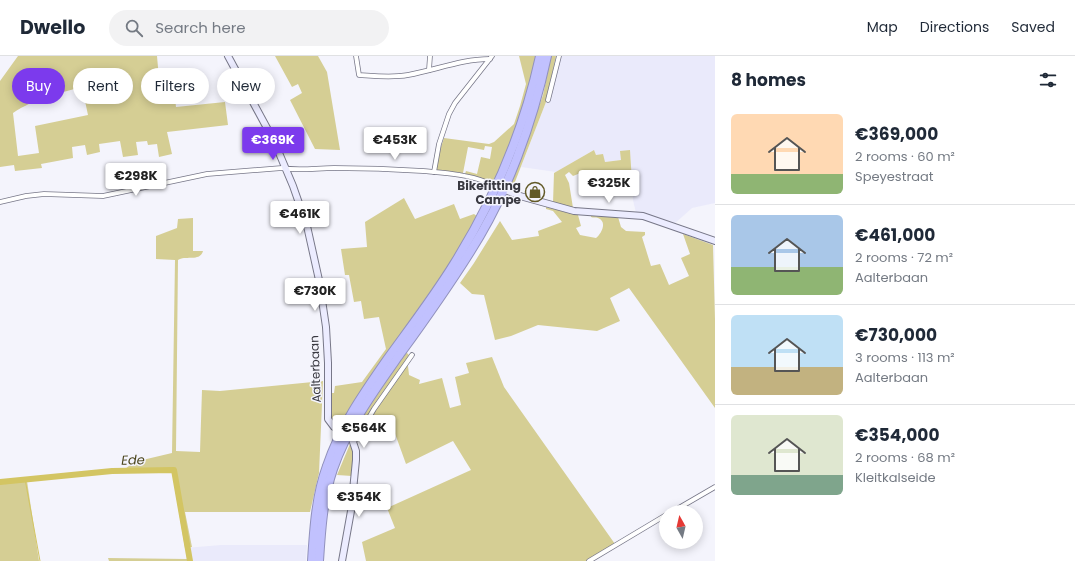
<!DOCTYPE html>
<html lang="en">
<head>
<meta charset="utf-8">
<style>
	:root { --surface:#fff; --page:#f2f2f3; --text:#1f2937; --muted:#747a83; --line:#e0e1e3; --accent:#7c3aed }
	body { margin:0; font-family:Poppins,sans-serif; background:var(--page); color:var(--text); height:100vh; display:flex; flex-direction:column; font-size:15px; white-space:nowrap }
	* { box-sizing:border-box; margin:0 }
	p { font-size:13px; color:var(--muted) }
	.icon { flex:none; width:22px; height:22px; fill:none; stroke:currentColor; stroke-width:2; stroke-linecap:round; stroke-linejoin:round }
	.map { position:relative; flex:1; overflow:hidden }
	.details { display:flex; flex-direction:column; background:var(--surface); width:360px }
	.details>* { flex:none }
	.hud { position:absolute; left:12px; top:12px; width:380px; height:36px; display:flex; gap:8px }
	.needle { width:26px; rotate:352deg }
	.buttons { position:absolute; left:659px; top:449px; display:grid; gap:8px }
	.buttons a { display:grid; place-items:center; width:44px; height:44px; border-radius:50%; background:var(--surface); box-shadow:0 2px 10px #0003; font-size:20px }
	.price { position:absolute; translate:-50% -34px; padding:0 9px; border-radius:4px; background:#fff; color:#222; font-size:13px; line-height:26px; filter:drop-shadow(0 1px 2px #0008) }
	.price::after { content:''; position:absolute; left:50%; top:24px; width:12px; height:9px; margin-left:-6px; background:inherit; clip-path:polygon(0 0,100% 0,50% 100%) }
	.price.on { background:var(--accent); color:#fff }
	ul { padding:0; list-style:none }
	li { display:flex; align-items:center; gap:12px; height:100px; padding:0 16px }
	li+li { border-top:1px solid var(--line) }
	li span { display:grid; place-items:center; flex:none; width:112px; height:80px; border-radius:6px; color:#555 }
	li>.icon { margin-inline-start:auto }
	span .icon { width:48px; height:48px; fill:#fffc; stroke-width:1 }
	li b { font-size:17px }
	h2 { display:flex; justify-content:space-between; align-items:center; height:48px; padding:0 16px; font-size:17px }
	.chip { padding:0 14px; border-radius:18px; background:var(--surface); box-shadow:0 2px 10px #0003; font-size:14px; line-height:36px }
	.chip.on { background:var(--accent); color:#fff }
	header { display:flex; align-items:center; gap:24px; box-sizing:border-box; height:56px; padding:0 20px; background:var(--surface); border-bottom:1px solid var(--line) }
	header strong { font-size:19px }
	nav { display:flex; gap:22px; margin-inline-start:auto; font-size:14px }
	.search { width:280px; height:36px; background:var(--page); display:flex; align-items:center; gap:10px; box-sizing:border-box; padding:0 14px; border-radius:22px; color:var(--muted); font-size:15px }
	main { display:flex; flex:1; min-height:0 }
	.map>svg:first-child { display:block }
</style>
</head>
<body>
<header>
<strong>Dwello</strong>
<div class="search"><svg class="icon" aria-label="search" viewBox="0 0 24 24"><circle cx="10" cy="10" r="6"/><path d="M15 15l6 6"/></svg>Search here</div>
<nav><a>Map</a><a>Directions</a><a>Saved</a></nav>
</header>
<main>
<div class="map">
<svg width="715" height="505" viewBox="0 0 715 505">
	<rect width="100%" height="100%" fill="#f4f4fc"/>
	<g fill="#eaeafb">
		<polygon points="556,0 715,0 715,147 692,152 674,168 636,157 633,144 630,95 621,104 604,106 596,99 594,94 556,116 521,111 546,46"/>
		<polygon points="221,489 307,489 306,505 187,505 185,492"/>
	</g>
	<g fill="#d5ce94" fill-rule="evenodd">
		<path d="M18 0H157L159 23 173 21 176 51 225 46 228 69 167 76 172 98 159 101 157 88 148 89 147 85 136 86 138 99 123 101 120 85 99 88 100 96 87 99 85 89 72 91 73 102 41 108 42 112 15 115 14 109 0 111V25ZM82 31 88 59 35 70 39 97 18 100 13 57C36 42 56 38 82 31Z"/>
		<polygon points="275,0 318,0 327,16 340,94 315,93 290,44 302,37 298,28 292,31"/>
		<polygon points="519,0 537,0 520,63 496,123 490,125 465,118 466,115 477,118 481,101 490,103 492,91 485,90 484,94 468,91 463,117 438,115 436,112 441,91 444,82 489,88 494,86 514,68 520,50 526,28"/>
		<polygon points="551,0 556,0 546,46 513,131 509,130 526,87 543,39"/>
		<polygon points="594,94 596,99 603,98 605,106 621,104 620,95 630,94 632,126 629,130 627,130 624,117 606,119 606,125 589,128 583,116 573,120 569,116 565,119 569,127 573,152 553,147 554,117"/>
		<path d="M404 142 415 163 454 148 460 163 474 158 478 161 451 206 381 306 342 365 337 367C327 362 330 347 330 337H334L335 330 362 326 386 293 379 261 364 263 361 245 354 246 349 219H345L341 193 367 191 365 166Z"/>
		<path d="M546 151 578 159 581 170 576 172 580 179 596 182C601 178 608 166 598 162 596 161 593 162 591 161V160L618 161 621 171 626 175 645 176V179L642 181 651 210 660 208 669 229 689 220 681 202 690 198 683 178 713 189 715 263V352L629 232 610 242 620 265 597 275 538 269 511 280 495 284 484 239 472 238 460 227 474 207 500 165 512 184 539 180 538 175 562 166 553 155 546 153Z"/>
		<path d="M193 162V195H203C200 206 186 199 178 204L176 395 200 396 202 334 220 335 323 325 319 417 310 456H185L192 491 185 492 172 415 143 417 142 414 125 415V413L134 406 172 397 175 204 156 203V180L177 172 178 163Z"/>
		<polygon points="406,296 409,299 404,307 408,310 409,319 420,324 419,328 442,322 450,352 461,349 455,321 469,317 466,307 492,301 504,331 615,488 586,505 366,505 362,486 395,472 387,452 471,414 453,385 406,408 389,361 367,369 364,367 359,376 354,373"/>
		<polygon points="350,388 354,395 352,420 337,419"/>
		<polygon points="27,425 39,505 0,505 0,427"/>
		<polygon points="108,502 187,503 187,505 109,505"/>
	</g>
	<g fill="none" stroke-linecap="round" stroke-linejoin="round">
		<polyline stroke="#d3c563" stroke-width="1" points="25,423 40,505"/>
		<polyline stroke="#d3c563" stroke-width="6" points="0,426 112,415 174,414 190,505"/>
		<g stroke="#778" stroke-width="5.5">
			<g id="street">
				<path d="M356 0 359 19C375 20 392 22 408 19 436 14 462 3 490 3"/>
				<polyline points="429,14 430,0"/>
				<polyline points="548,44 559,0"/>
				<polyline points="434,116 439,88 449,58 455,47 492,0"/>
				<path d="M0 146 26 140 44 138 103 140 207 118 282 112C298 115 317 112 334 112 363 112 393 113 423 115 444 117 466 118 486 126"/>
				<polyline points="353,386 357,382 374,353 412,299"/>
				<polyline points="672,456 715,431"/>
				<polyline points="589,505 666,459"/>
			</g>
		</g>
		<g stroke="#778" stroke-width="8">
			<g id="secondary">
				<polyline points="228,0 274,85 293,130 307,170 319,224 326,271 328,307 328,363 334,371 352,383 356,395 356,404 351,455 342,505"/>
				<polyline points="503,133 520,140 574,155 643,160 715,185"/>
			</g>
		</g>
		<g stroke="#9191bc" stroke-width="10">
			<g id="highway">
				<path d="M312 505C314 473 316 440 327 410 340 371 363 338 386 305 409 273 433 242 454 208 494 144 524 74 540 0"/>
				<path d="M319 505C321 474 323 442 333 413 348 370 374 335 400 298 424 265 448 231 470 196 507 139 533 66 547 0"/>
			</g>
		</g>
		<use href="#street" stroke="#fff" stroke-width="4"/>
		<use href="#secondary" stroke="#ececff" stroke-width="6"/>
		<use href="#highway" stroke="#c1c1fe" stroke-width="8"/>
	</g>
	<defs>
		<g id="shop-ring" transform="scale(1)"><circle r="9.5" fill="#f4f4fc" stroke="#625a27" stroke-width="1.5"/><path d="M-5-2.5h2.3a2.7 3.5 0 0 1 5.4 0H5L5.5 6h-11ZM-1.5-2.5h3a1.5 2.3 0 0 0-3 0Z" fill="#625a27"/></g>
	</defs>
	<g fill-rule="evenodd">
		<use href="#shop-ring" x="535" y="136"/>
	</g>
	<g text-anchor="middle" dominant-baseline="central" stroke-width="3" stroke-linejoin="round" paint-order="stroke">
		<g font-size="12" font-weight="bold" fill="#393941" stroke="#f4f4fc" text-anchor="end">
			<text x="521" y="129">Bikefitting<tspan x="521" dy="14">Campe</tspan></text>
		</g>
		<g font-size="12" fill="#393941" stroke="#f4f4fc">
			<text transform="translate(315 313) rotate(-92)">Aalterbaan</text>
		</g>
		<g font-size="13" font-style="italic" fill="#4a441b" stroke="#f4f4fc">
			<text transform="translate(133 404) rotate(-1)">Ede</text>
		</g>
	</g>
</svg>
<div class="buttons">
<a><svg class="needle" viewBox="-14 -14 28 28"><path d="M0-13l5 13h-10z" fill="#e53935"/><path d="M0 13l5-13h-10z" fill="#747a83"/></svg></a>
</div>
<b class="price on" style="left:273px;top:105px">€369K</b>
<b class="price" style="left:395px;top:105px">€453K</b>
<b class="price" style="left:136px;top:141px">€298K</b>
<b class="price" style="left:609px;top:148px">€325K</b>
<b class="price" style="left:300px;top:179px">€461K</b>
<b class="price" style="left:315px;top:256px">€730K</b>
<b class="price" style="left:364px;top:393px">€564K</b>
<b class="price" style="left:359px;top:462px">€354K</b>
<div class="hud">
<a class="chip on">Buy</a>
<a class="chip">Rent</a>
<a class="chip">Filters</a>
<a class="chip">New</a>
</div>
</div>
<section class="details">
<h2>8 homes<svg class="icon" aria-label="filters" viewBox="0 0 24 24"><path d="M4 7h16M4 17h16"/><circle cx="9" cy="7" r="2"/><circle cx="15" cy="17" r="2"/></svg></h2>
<ul>
<li><span style="background:linear-gradient(#ffd9b3 75%,#8fb573 0)"><svg class="icon" aria-label="home" viewBox="0 0 24 24"><path d="M3 11l9-7 9 7M6 9v11h12V9"/></svg></span><div><b>€369,000</b><p>2 rooms · 60 m²</p><p>Speyestraat</p></div></li>
<li><span style="background:linear-gradient(#a9c7e8 65%,#8fb573 0)"><svg class="icon" aria-label="home" viewBox="0 0 24 24"><path d="M3 11l9-7 9 7M6 9v11h12V9"/></svg></span><div><b>€461,000</b><p>2 rooms · 72 m²</p><p>Aalterbaan</p></div></li>
<li><span style="background:linear-gradient(#bfe0f5 65%,#c2b280 0)"><svg class="icon" aria-label="home" viewBox="0 0 24 24"><path d="M3 11l9-7 9 7M6 9v11h12V9"/></svg></span><div><b>€730,000</b><p>3 rooms · 113 m²</p><p>Aalterbaan</p></div></li>
<li><span style="background:linear-gradient(#dfe7d0 75%,#7fa58c 0)"><svg class="icon" aria-label="home" viewBox="0 0 24 24"><path d="M3 11l9-7 9 7M6 9v11h12V9"/></svg></span><div><b>€354,000</b><p>2 rooms · 68 m²</p><p>Kleitkalseide</p></div></li>
</ul>
</section>
</main>
</body>
</html>
